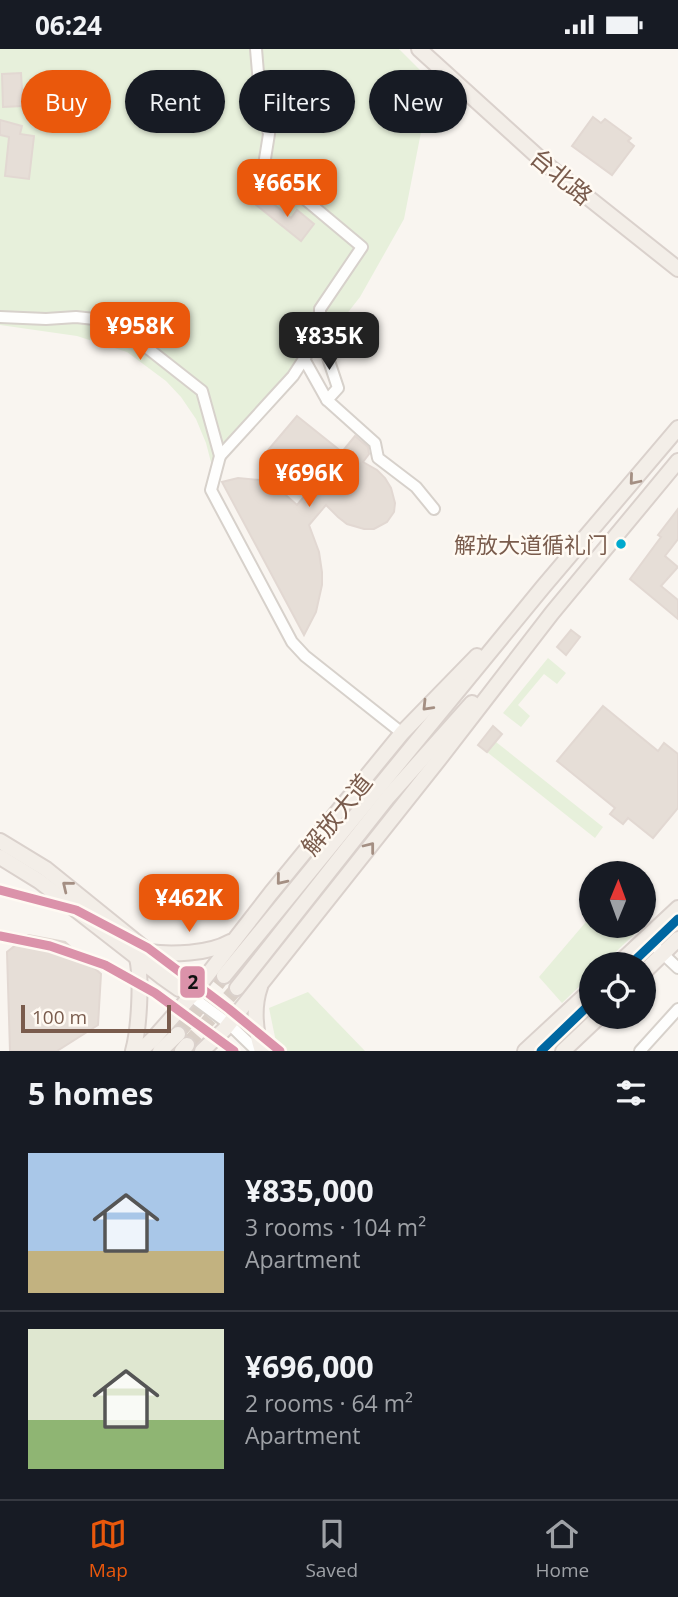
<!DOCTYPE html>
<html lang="en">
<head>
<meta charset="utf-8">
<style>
	:root { --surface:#171b24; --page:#20242c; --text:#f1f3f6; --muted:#9ea1a6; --line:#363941; --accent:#ea580c }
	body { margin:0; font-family:"Open Sans","Noto Sans SC",sans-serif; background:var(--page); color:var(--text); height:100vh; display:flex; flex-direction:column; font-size:26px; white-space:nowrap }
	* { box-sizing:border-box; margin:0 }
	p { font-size:23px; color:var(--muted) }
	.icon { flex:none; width:38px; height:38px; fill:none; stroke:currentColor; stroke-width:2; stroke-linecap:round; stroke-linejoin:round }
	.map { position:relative; height:1002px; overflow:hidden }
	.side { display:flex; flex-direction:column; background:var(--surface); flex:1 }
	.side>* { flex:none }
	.hud { position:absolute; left:21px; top:21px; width:637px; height:63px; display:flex; gap:14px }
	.needle { width:46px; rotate:1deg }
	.buttons { position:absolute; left:579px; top:812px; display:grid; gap:14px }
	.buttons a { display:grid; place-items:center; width:77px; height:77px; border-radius:50%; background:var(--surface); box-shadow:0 2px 5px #0004; font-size:35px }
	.scale { position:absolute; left:21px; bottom:18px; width:150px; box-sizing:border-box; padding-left:7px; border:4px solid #7a5c4d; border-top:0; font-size:19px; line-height:24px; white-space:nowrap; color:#7a5c4d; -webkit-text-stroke:5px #fffaf3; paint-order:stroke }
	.price { position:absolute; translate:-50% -60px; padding:0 16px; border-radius:14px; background:var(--accent); color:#fff; font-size:23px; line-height:46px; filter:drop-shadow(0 2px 4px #0008) }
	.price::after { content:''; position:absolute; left:50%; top:42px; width:21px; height:16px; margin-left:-10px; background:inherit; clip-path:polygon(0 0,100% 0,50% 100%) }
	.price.current { background:#222; color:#fff }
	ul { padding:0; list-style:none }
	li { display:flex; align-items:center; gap:21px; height:175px; padding:0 28px }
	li+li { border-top:2px solid var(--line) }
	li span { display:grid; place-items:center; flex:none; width:196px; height:140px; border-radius:0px; color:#555 }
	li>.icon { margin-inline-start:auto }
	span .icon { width:84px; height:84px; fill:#fffc; stroke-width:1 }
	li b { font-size:30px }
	h2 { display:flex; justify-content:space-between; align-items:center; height:84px; padding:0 28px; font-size:30px }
	.pill { padding:0 24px; border-radius:32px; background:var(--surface); box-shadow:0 2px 5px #0004; font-size:24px; line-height:63px }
	.pill.current { background:var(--accent); color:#fff }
	.status { display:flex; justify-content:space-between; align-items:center; height:49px; padding:0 35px; background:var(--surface); direction:ltr }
	.status svg { height:19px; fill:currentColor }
	.tabs { display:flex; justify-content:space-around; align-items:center; height:98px; border-top:2px solid var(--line); background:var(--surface); font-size:19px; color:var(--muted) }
	.tabs a { display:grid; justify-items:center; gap:4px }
	.tabs .current { color:var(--accent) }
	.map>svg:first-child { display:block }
</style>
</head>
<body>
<div class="status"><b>06:24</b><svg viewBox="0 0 49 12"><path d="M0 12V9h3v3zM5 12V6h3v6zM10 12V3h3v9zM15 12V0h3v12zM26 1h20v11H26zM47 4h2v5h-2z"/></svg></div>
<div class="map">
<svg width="678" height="1002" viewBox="0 0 678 1002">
	<rect width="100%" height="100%" fill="#f9f5f0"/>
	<g fill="#e7f0db">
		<polygon points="0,0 399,0 442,43 423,73 404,170 360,248 299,326 213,421 206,394 196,370 181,348 166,332 127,303 77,287 0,276"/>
		<polygon points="548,609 566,624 557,635 544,625 518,656 530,667 521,678 503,664"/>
		<polygon points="496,693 603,778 595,789 487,703"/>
		<polygon points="591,867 592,877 643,877 603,915 592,915 591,926 562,954 539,928"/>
		<polygon points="308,943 365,1002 286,1002 276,993 269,959"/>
	</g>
	<g fill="#e6ded7" stroke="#e2d8d2" stroke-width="2">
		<polygon points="21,24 23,57 3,58 2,25"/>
		<polygon points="593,68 601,74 605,70 631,89 628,92 634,97 612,126 572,97"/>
		<polygon points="0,71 22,77 20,85 34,87 29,130 5,127 9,88 0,86"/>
		<polygon points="262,146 291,169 297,161 314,175 301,192 255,155"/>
		<polygon points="297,367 342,403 355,387 368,398 369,405 363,413 377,421 385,429 391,439 395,454 394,463 387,473 374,480 364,480 347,475 338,468 326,456 309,476 319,503 322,523 322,536 316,563 304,586 222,433 238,429 260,431 279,440 297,456 308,443 264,406"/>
		<polygon points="678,460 678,490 665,507 678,518 661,537 678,551 678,570 630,530 661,488 658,486"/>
		<polygon points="571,581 580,588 566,606 557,598"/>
		<polygon points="603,657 658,702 664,694 678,705 678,759 653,789 628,769 623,775 610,765 615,759 557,712"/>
		<polygon points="493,677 502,685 487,703 478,696"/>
		<polygon points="28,886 65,893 101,925 98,976 57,1002 10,1002 7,903"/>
	</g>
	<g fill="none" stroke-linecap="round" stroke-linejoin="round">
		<g stroke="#d9cfc7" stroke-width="14" stroke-dasharray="14 7" stroke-linecap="butt">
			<polyline points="178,985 224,927"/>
			<polyline points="187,996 237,939"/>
		</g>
		<g stroke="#d7d1cb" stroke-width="14">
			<g id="minor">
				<polyline points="256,0 260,47 269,85 264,116 362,198 320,260 320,285 338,339 327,351 375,394 378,409 416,438 434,460"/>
				<polyline points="0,268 46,270 76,268 113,272 202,342 220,407 211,441 292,593 305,607 402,684"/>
				<polyline points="304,310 327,351"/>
				<polyline points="220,407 293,327 320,285"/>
				<polyline points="646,889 678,919"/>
				<polyline points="191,947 229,975 257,1002"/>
				<polyline points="640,1002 678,960"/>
			</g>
		</g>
		<g stroke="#dad1cc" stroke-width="18">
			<g id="major">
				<polyline points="419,0 546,115 678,220"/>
				<polyline points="0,792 46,820 171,921 191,947"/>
				<polyline points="0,808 39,832 162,928 179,940"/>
				<path d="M148 903C171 906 209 905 230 893"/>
				<polyline points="618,915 678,859"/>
				<polyline points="644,923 678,890"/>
				<polyline points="224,927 543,538 678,379"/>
				<path d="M260 938C253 958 255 982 262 1002"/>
				<polyline points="237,939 388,748 472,654"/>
				<path d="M133 1002C139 981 142 930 137 909"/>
				<polyline points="140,1002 154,989 191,947 271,844 402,684 477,607"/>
				<polyline points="160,1002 178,985"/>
				<polyline points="182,1002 187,996"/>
				<polyline points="202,1002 225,980 437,713 552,564 678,412"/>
				<polyline points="525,1002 592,940"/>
				<polyline points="563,1002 599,968"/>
			</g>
		</g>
		<use href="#minor" stroke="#fefefd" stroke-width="10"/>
		<use href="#major" stroke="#f3eee8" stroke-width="14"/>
		<g stroke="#fffaf3" stroke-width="14">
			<g id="metro-1">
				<polyline points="0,841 76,861 148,899 229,960 280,1002"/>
				<polyline points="0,887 50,897 105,916 155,944 234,1002"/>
			</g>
		</g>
		<g stroke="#fffaf3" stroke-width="14">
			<g id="metro-2">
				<polyline points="631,915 678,870"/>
				<polyline points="541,1002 592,953"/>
			</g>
		</g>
		<use href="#metro-1" stroke="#db92aa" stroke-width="9"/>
		<use href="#metro-2" stroke="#0067a1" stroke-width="9"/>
	</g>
	<defs><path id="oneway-chevron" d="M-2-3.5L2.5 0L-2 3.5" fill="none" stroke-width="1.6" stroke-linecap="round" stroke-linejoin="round" transform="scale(1.75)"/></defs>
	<g stroke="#a48f83">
		<use href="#oneway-chevron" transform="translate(634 431) rotate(130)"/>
		<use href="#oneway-chevron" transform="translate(427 657) rotate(134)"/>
		<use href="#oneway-chevron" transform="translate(370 798) rotate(-52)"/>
		<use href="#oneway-chevron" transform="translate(281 831) rotate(129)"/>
		<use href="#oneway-chevron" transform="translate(67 837) rotate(-141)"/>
	</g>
	<circle fill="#00a9ce" stroke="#fffaf3" stroke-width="2.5" cx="621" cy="495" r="6"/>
	<g text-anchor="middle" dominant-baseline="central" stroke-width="5" stroke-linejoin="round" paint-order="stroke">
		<g font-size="22" fill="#7a5c4d" stroke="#fffaf3" text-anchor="end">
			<text x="608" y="495">解放大道循礼门</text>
		</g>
		<g font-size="24" fill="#7a5c4d" stroke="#fffaf3">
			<text transform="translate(562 127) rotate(40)">台北路</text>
			<text transform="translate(336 765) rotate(-51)">解放大道</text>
		</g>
	</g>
	<rect stroke="#fffaf3" stroke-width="2.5" x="179" y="916" width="27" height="34" rx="7" fill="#db92aa"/>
	<g font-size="19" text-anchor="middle" font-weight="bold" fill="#111">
		<text x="193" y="940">2</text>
	</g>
</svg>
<div class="buttons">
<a><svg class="needle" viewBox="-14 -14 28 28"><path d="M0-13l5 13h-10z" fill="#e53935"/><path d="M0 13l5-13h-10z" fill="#9ea1a6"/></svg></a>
<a><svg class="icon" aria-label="locate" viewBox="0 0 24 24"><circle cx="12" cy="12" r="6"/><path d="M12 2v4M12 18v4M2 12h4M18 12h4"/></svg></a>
</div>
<div class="scale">100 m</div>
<b class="price" style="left:287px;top:170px">¥665K</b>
<b class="price" style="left:140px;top:313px">¥958K</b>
<b class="price current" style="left:329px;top:323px">¥835K</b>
<b class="price" style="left:309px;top:460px">¥696K</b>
<b class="price" style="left:189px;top:885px">¥462K</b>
<div class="hud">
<a class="pill current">Buy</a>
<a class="pill">Rent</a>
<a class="pill">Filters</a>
<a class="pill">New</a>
</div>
</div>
<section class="side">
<h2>5 homes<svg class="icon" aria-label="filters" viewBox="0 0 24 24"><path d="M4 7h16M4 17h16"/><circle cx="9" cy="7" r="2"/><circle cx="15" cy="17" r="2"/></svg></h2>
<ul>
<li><span style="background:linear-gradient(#a9c7e8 70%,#c2b280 0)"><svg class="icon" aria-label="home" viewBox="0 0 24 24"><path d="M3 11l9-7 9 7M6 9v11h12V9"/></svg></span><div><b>¥835,000</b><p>3 rooms · 104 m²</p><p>Apartment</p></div></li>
<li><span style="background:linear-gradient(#dfe7d0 65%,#8fb573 0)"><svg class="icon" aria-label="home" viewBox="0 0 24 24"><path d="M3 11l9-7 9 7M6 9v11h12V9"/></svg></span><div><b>¥696,000</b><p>2 rooms · 64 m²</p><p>Apartment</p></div></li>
</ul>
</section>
<nav class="tabs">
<a class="current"><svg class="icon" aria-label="map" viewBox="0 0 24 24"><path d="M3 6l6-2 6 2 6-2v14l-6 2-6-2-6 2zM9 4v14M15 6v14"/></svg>Map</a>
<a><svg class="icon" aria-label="saved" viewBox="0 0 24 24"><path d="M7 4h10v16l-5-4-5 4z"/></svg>Saved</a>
<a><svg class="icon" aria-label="home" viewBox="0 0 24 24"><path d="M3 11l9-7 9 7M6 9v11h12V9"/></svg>Home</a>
</nav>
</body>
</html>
